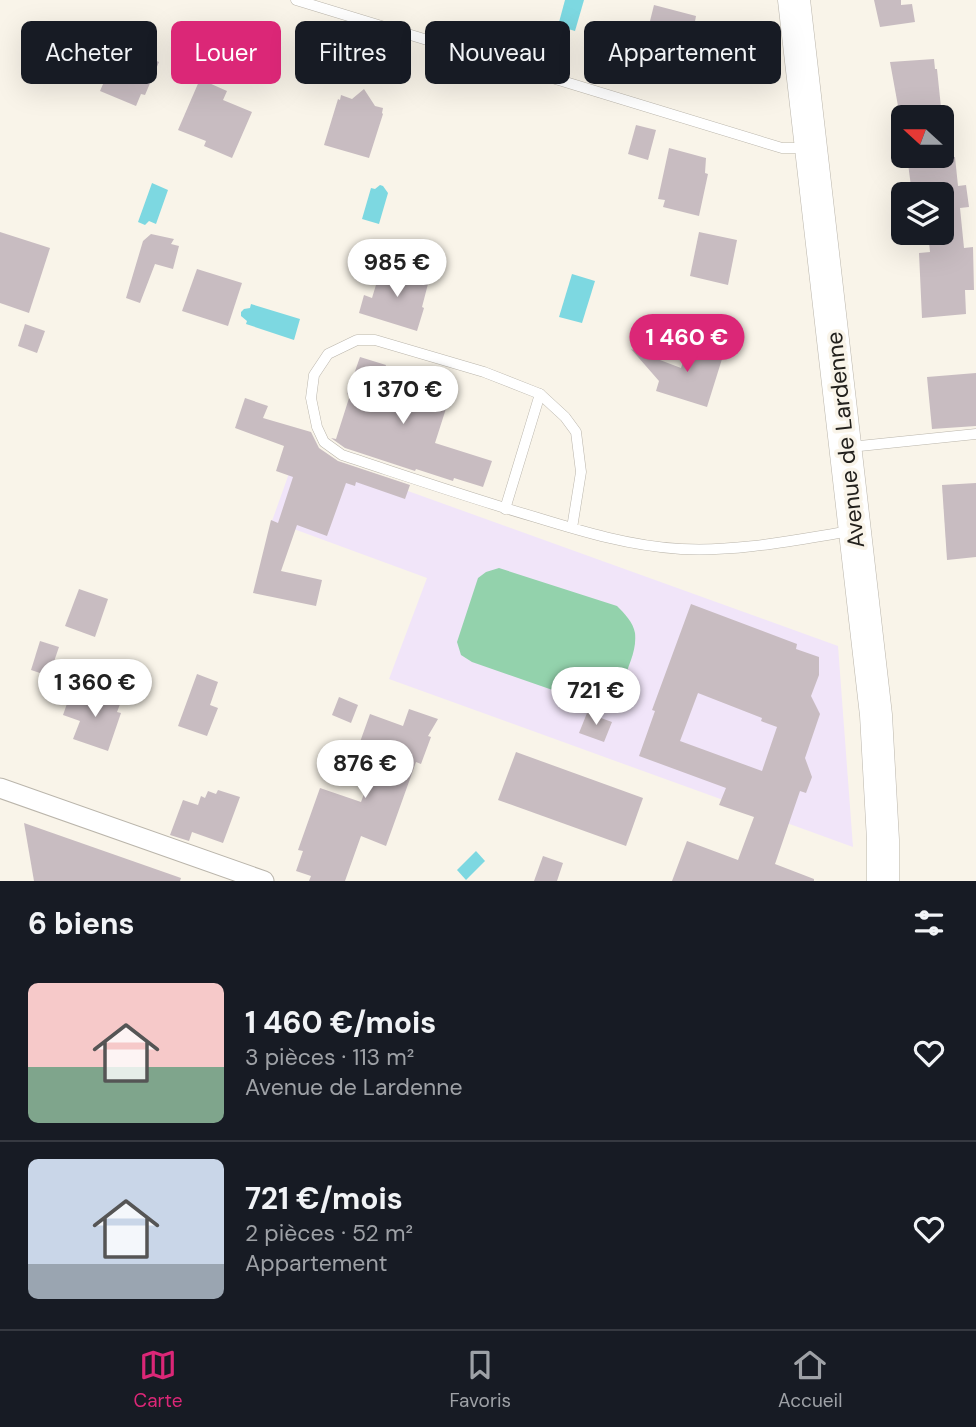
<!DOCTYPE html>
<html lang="fr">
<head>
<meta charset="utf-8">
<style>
	:root { --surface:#171b24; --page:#242831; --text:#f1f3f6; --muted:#9ea1a6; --line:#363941; --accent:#db2777 }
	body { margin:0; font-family:"DM Sans",sans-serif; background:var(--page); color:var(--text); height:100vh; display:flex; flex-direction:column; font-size:26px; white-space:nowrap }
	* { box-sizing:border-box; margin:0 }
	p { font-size:23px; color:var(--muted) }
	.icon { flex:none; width:38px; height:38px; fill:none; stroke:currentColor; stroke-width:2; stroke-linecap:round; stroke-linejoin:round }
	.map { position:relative; height:881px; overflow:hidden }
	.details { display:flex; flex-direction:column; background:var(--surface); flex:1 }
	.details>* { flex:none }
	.top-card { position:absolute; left:21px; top:21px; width:934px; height:63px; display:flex; gap:14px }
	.needle { width:46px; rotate:291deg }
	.buttons { position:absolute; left:891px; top:105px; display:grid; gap:14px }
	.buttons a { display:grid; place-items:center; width:63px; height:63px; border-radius:10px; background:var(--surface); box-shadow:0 7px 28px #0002; font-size:35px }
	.price { position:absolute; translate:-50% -60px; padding:0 16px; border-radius:24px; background:#fff; color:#222; font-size:23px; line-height:46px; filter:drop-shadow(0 2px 4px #0008) }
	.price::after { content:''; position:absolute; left:50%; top:42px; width:21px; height:16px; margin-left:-10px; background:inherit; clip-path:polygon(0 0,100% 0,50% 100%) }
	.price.selected { background:var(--accent); color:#fff }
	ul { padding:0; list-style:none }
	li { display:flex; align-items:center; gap:21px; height:175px; padding:0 28px }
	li+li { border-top:2px solid var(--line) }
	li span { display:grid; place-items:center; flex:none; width:196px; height:140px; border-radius:10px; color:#555 }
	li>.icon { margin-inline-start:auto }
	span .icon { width:84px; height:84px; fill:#fffc; stroke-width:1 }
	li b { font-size:30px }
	h2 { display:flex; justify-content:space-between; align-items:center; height:84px; padding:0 28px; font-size:30px }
	.pill { padding:0 24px; border-radius:10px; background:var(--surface); box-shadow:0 7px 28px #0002; font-size:24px; line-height:63px }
	.pill.selected { background:var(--accent); color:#fff }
	.tabs { display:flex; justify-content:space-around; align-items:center; height:98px; border-top:2px solid var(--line); background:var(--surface); font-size:19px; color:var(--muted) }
	.tabs a { display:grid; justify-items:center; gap:4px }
	.tabs .selected { color:var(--accent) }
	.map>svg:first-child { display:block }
</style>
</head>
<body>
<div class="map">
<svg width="976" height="881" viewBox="0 0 976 881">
	<rect width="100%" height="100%" fill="#f9f4e9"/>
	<polygon fill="#f1e5f9" points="297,451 838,646 853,847 389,679 427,578 272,521"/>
	<path fill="#93d2ac" d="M499 568 617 606C625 614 633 622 635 633 636 643 634 651 631 660 622 685 617 702 587 702L472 662 461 655 457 642 478 578 486 572Z"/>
	<g fill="#7dd8e1">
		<polygon points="565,0 584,0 575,31 558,26"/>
		<polygon points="152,183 168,190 156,224 149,221 145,225 138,222"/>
		<polygon points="380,185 383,186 388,193 379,224 362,219 371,188 375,189"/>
		<polygon points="572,274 595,281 582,323 559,317"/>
		<polygon points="251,304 300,319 294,340 246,324 247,321 241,316 241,312 244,309 250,308"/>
		<polygon points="476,851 485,861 466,880 457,870"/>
	</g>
	<g fill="#c8bcc1" fill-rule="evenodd">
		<polygon points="874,0 901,0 901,5 912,4 915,22 880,27"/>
		<polygon points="654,5 696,16 694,27 700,28 688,74 643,61 651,30 648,29"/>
		<polygon points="120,45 159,62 145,95 141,94 136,106 100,91"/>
		<polygon points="934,59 935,69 937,69 942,117 900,117 890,62"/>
		<polygon points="200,79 227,91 223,100 252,112 232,158 204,146 206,141 178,130"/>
		<polygon points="364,89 375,106 383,108 382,113 383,114 369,158 324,145 338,99 340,100 341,95 352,99"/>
		<polygon points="636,125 656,130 648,160 628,154"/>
		<polygon points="669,148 706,158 705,173 708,174 699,216 663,207 665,200 658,199"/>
		<polygon points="907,156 944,156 944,158 955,157 958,186 966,185 969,207 960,208 964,248 973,247 974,290 965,290 966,314 922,318 919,253 930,252 928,233 942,233 942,194 912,194"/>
		<polygon points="0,232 50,248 29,313 0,303"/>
		<polygon points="699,232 737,240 728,285 690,276"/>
		<polygon points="151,234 174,239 171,244 179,246 173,269 155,264 140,303 126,298 143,241"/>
		<polygon points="382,265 429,280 422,307 424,308 417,331 359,313 364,295 372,298"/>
		<polygon points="197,269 242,283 228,326 182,311"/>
		<polygon points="25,324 45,331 37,353 18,346"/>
		<polygon points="689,344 707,350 715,346 722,359 707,407 656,391 659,381 631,349 681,368"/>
		<polygon points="360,357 386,365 383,375 450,396 435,443 492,461 483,487 454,478 453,481 416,469 415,471 345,448 331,438 336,439 350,395 347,394"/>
		<polygon points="976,373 976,426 932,429 927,377"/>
		<polygon points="245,398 268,406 263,418 311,432 319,448 338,461 410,485 405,499 356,482 355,486 346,483 327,536 297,525 281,571 322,580 316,606 253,593 271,520 278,523 293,477 276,471 284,446 235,428"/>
		<polygon points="976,483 976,557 947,560 942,485"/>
		<polygon points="79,589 108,599 95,637 65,626"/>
		<path d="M691 604 797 644 796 649 819 657V675L811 696 820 714 805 758 812 777 806 793 800 791 775 864 814 879V881H672L687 841 738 860 754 817 719 805 726 788 639 756 655 711 652 710ZM698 693 762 718 761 721 777 727 762 771 680 741Z"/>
		<polygon points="40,641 59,647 49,676 31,670"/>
		<polygon points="197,674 218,682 210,705 218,708 207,736 178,726"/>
		<polygon points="94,690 122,699 117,712 121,713 108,751 73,739 80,721 63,715 70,695 89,701"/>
		<polygon points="339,697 358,705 351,723 332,715"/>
		<polygon points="409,709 438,719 428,736 431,737 421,764 416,762 386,846 361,836 345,881 309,881 311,876 296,871 303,851 298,850 320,788 361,802 365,791 367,792 382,750 360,742 370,714 403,726"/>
		<polygon points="587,713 612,722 604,742 579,733"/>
		<polygon points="516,752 643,798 626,846 498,800"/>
		<polygon points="218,790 240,797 223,843 192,832 189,841 170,835 183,800 198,805 201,796 205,798 208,791 216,794"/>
		<polygon points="24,823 181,878 180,881 34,881"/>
		<polygon points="543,856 563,863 557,881 534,881"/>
	</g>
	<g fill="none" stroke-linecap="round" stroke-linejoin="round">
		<g stroke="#bab5ab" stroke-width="11">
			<g id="service">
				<polyline points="296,0 782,148 809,148"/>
				<polyline points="850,447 976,434"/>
				<polyline points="505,509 540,394"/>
				<path d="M572 528 581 472 576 432 565 417 540 394 484 372 375 340H357L328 354 314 375 311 398 317 427 324 442 342 455C406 476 470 498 535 517 584 532 630 546 681 549 739 552 794 540 851 531"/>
			</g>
		</g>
		<g stroke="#bab5ab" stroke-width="21">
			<polyline id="minor" points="0,788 264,881"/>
		</g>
		<g stroke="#bab5ab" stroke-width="33">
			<polyline id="primary" points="794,0 876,715 883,840 883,881"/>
		</g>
		<use href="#service" stroke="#fff" stroke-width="10"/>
		<use href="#minor" stroke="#fff" stroke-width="19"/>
		<use href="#primary" stroke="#fff" stroke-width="32"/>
	</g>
	<g text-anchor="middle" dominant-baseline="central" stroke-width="7" stroke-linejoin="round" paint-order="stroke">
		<g font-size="23" fill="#23211d" stroke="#f9f4e9">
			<text transform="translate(845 440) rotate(-96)">Avenue de Lardenne</text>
		</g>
	</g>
</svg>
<div class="buttons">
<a><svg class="needle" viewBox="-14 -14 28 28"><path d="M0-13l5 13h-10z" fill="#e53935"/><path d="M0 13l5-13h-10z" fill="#9ea1a6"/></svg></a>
<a><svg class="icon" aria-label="layers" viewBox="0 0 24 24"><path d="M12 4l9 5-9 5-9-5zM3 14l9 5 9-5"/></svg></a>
</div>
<b class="price" style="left:397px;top:299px">985 €</b>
<b class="price selected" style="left:687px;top:374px">1 460 €</b>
<b class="price" style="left:403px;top:426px">1 370 €</b>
<b class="price" style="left:95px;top:719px">1 360 €</b>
<b class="price" style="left:596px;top:727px">721 €</b>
<b class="price" style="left:365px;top:800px">876 €</b>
<div class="top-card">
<a class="pill">Acheter</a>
<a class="pill selected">Louer</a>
<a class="pill">Filtres</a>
<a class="pill">Nouveau</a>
<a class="pill">Appartement</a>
</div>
</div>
<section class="details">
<h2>6 biens<svg class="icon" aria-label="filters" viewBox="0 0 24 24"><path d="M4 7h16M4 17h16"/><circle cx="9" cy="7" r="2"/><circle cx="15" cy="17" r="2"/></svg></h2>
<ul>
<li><span style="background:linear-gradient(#f6c9c9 60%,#7fa58c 0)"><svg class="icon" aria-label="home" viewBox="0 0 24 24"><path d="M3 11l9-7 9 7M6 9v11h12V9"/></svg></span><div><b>1 460 €/mois</b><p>3 pièces · 113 m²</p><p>Avenue de Lardenne</p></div><svg class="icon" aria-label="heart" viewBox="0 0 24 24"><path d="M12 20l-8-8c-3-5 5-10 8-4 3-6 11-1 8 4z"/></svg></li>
<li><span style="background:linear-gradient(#c9d6e8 75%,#9aa5b1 0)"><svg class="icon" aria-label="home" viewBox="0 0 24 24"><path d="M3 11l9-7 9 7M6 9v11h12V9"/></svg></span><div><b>721 €/mois</b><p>2 pièces · 52 m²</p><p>Appartement</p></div><svg class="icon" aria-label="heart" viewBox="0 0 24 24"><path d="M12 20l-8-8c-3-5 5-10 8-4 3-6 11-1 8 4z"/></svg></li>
</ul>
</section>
<nav class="tabs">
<a class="selected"><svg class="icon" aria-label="map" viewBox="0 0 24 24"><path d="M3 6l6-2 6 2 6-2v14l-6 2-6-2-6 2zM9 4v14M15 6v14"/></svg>Carte</a>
<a><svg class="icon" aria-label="saved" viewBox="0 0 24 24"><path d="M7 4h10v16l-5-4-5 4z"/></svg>Favoris</a>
<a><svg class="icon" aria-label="home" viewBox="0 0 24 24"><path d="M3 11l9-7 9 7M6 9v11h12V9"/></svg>Accueil</a>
</nav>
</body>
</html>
